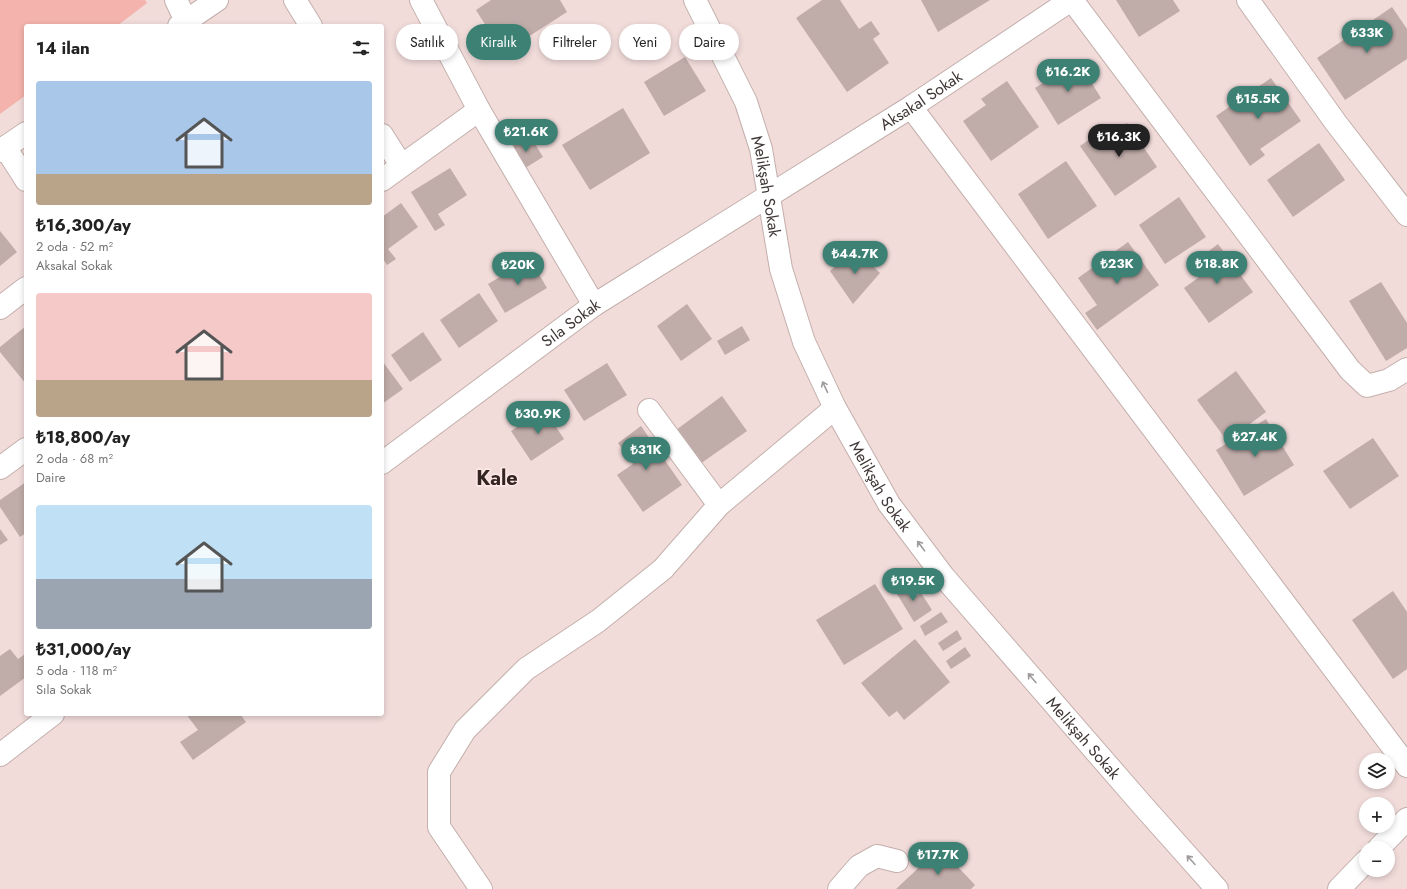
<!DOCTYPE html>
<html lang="tr">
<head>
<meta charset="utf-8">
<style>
	:root { --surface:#fff; --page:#f6f6f6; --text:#222; --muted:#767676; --accent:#3d8174 }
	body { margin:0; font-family:Jost,sans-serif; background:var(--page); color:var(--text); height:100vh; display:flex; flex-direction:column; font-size:15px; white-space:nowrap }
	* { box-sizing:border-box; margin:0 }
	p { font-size:13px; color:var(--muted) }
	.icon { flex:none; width:22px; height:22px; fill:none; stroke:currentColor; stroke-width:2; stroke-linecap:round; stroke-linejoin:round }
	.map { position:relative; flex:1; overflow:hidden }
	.drawer { position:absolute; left:24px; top:24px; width:360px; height:692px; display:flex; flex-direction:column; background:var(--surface); border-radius:4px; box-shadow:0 2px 6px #0003 }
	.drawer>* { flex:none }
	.top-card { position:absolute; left:396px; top:24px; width:380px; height:36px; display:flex; gap:8px }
	.fabs { position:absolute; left:1359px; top:753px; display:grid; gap:8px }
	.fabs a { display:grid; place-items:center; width:36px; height:36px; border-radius:50%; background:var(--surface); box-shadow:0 2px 6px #0003; font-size:20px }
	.price { position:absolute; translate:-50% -34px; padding:0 9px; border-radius:14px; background:var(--accent); color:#fff; font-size:13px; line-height:26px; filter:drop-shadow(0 1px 2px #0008) }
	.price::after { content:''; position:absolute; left:50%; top:24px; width:12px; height:9px; margin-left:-6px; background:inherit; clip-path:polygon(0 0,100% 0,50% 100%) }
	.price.on { background:#222; color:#fff }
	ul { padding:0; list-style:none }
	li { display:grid; align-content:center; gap:8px; height:212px; padding:0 12px }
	li span { display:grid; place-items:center; height:124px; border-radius:4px; color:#555 }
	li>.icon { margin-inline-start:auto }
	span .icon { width:72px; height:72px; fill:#fffc; stroke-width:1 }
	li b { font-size:17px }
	h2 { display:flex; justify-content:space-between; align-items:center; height:48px; padding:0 12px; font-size:17px }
	.tag { padding:0 14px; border-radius:18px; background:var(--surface); box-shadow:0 2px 6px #0003; font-size:14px; line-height:36px }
	.tag.on { background:var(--accent); color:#fff }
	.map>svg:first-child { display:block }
</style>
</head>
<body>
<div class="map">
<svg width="1407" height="889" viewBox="0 0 1407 889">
	<rect width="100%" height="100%" fill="#f1dcda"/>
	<polygon fill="#f4b3ac" points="0,0 145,0 147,3 117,26 26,26 26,95 0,114"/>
	<g fill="#c0aca9">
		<polygon points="491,0 560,0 567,12 503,53 476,10"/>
		<polygon points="822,0 840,0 859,29 871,21 880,34 873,39 889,63 847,92 796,18"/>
		<polygon points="921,0 990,0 938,32"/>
		<polygon points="1116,0 1173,0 1180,11 1139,37"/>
		<polygon points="1392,7 1407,29 1407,59 1345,100 1317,58"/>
		<polygon points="685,57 706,91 664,116 644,82"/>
		<polygon points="1078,61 1101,98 1058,125 1035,88"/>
		<polygon points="1271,78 1301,121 1260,149 1265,155 1250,166 1216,116"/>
		<polygon points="1007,81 1039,127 991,161 963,121 986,105 981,99"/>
		<polygon points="623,108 650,153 590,190 562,145"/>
		<polygon points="1127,123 1157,167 1115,196 1080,146 1109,126 1113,132"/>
		<polygon points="530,136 543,157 522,170 509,149"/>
		<polygon points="1319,143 1345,180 1293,217 1267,180"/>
		<polygon points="1066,161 1097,206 1048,239 1018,194"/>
		<polygon points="450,168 467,195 438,214 445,225 435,231 411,192"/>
		<polygon points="1179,197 1206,237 1165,264 1139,225"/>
		<polygon points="401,203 418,227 388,249 396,259 387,265 382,257 382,217"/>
		<polygon points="0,231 17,252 0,266"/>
		<polygon points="1128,242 1159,285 1097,330 1085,313 1097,305 1078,278"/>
		<polygon points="1218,244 1253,292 1209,323 1184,288 1206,272 1197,260"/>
		<polygon points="855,249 880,273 853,304 830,271"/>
		<polygon points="530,259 547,288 505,313 488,284"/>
		<polygon points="1381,282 1407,323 1407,348 1386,361 1349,301"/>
		<polygon points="479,293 498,321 459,348 440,320"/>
		<polygon points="687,304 712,339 681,361 657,326"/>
		<polygon points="26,326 26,384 0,352 0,347"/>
		<polygon points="742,326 750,340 725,355 717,341"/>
		<polygon points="423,332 442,360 410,382 391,355"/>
		<polygon points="383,362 403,389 382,404 382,363"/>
		<polygon points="607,363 627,395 584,421 564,390"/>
		<polygon points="1236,371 1266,412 1227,441 1197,400"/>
		<polygon points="722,396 747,431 700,464 676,430"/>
		<polygon points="544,409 564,439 531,461 511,431"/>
		<polygon points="1266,419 1294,465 1244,496 1216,450"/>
		<polygon points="641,426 682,485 643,512 617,475 633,464 618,443"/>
		<polygon points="1373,438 1399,476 1350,509 1323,471"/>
		<polygon points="26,482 26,533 20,537 0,507 0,500"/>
		<polygon points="0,529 8,540 0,545"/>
		<polygon points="905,582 914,597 921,593 932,610 914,622 894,589"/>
		<polygon points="875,584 903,629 844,665 816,620"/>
		<polygon points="1393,591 1407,612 1407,669 1393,679 1352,620"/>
		<polygon points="941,612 948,622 925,636 920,626"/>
		<polygon points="957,630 962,639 943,651 938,643"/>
		<polygon points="915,639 950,682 904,720 897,711 889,717 861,683"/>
		<polygon points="965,647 971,656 951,669 946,661"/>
		<polygon points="10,649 18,659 25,654 26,655 26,677 0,696 0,656"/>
		<polygon points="186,714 240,714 246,722 193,760 180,742 198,730"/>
		<polygon points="943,851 975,885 971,889 896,889 928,859 930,863"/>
	</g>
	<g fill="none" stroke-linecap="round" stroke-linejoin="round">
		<g stroke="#c3afac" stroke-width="24">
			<g id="minor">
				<polyline points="176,0 186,21"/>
				<polyline points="295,0 311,26"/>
				<polyline points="421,0 479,110 594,305"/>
				<path id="s1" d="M695 0 746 102 761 149 781 269 804 342 835 408 889 504 944 577 1144 807 1217 889"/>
				<polyline points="1072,0 1350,370 1367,386 1389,380 1407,369"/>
				<polyline points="1248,0 1336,123 1407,215"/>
				<polyline points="179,26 217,0"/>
				<polyline points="911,107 1407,766"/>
				<polyline points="382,135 401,165"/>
				<polyline points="5,147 26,180"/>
				<polyline points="0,151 26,133"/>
				<polyline points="382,180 479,110"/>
				<polyline points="0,308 26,288"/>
				<polyline points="649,410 719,505"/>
				<path id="s2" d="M382 463 594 305 911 107 1071 0"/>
				<polyline points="0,468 26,449"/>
				<polyline points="0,755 53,714"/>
				<polyline points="1379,848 1407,819"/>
				<polyline points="481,889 439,827 439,772 465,730 526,669 598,621 663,569 719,505 835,408"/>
				<polyline points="839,889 859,866 877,856 897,861"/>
				<polyline points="1339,889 1366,861"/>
			</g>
		</g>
		<use href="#minor" stroke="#fff" stroke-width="22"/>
	</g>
	<defs><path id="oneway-shaft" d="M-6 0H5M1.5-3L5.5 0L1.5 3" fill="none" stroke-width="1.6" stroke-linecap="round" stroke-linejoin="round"/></defs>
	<g stroke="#9f9b9a">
		<use href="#oneway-shaft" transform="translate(825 387) rotate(-115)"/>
		<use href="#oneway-shaft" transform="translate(921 546) rotate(-127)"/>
		<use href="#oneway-shaft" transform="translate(1032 678) rotate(-131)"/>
		<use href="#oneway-shaft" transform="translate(1191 860) rotate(-132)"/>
	</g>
	<g text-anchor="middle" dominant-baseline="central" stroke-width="3" stroke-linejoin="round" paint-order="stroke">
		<g font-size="16" fill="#3f3736" stroke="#ffe9e7">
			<text stroke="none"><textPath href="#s2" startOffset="650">Aksakal Sokak</textPath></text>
			<text stroke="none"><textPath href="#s1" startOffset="201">Melikşah Sokak</textPath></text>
			<text stroke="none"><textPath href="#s2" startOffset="235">Sıla Sokak</textPath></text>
			<text stroke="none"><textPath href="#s1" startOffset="525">Melikşah Sokak</textPath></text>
			<text stroke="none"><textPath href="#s1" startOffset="849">Melikşah Sokak</textPath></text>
		</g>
		<g font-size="20" font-weight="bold" fill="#342523" stroke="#ffe9e7">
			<text x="497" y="478">Kale</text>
		</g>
	</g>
</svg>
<div class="fabs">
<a><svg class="icon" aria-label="layers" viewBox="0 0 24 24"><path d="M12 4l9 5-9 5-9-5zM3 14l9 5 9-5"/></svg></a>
<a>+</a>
<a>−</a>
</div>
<b class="price" style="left:1367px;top:54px">₺33K</b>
<b class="price" style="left:1068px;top:93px">₺16.2K</b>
<b class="price" style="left:1258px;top:120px">₺15.5K</b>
<b class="price" style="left:526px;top:153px">₺21.6K</b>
<b class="price on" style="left:1119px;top:158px">₺16.3K</b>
<b class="price" style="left:855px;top:275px">₺44.7K</b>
<b class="price" style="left:1117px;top:285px">₺23K</b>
<b class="price" style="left:1217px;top:285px">₺18.8K</b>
<b class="price" style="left:518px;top:286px">₺20K</b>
<b class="price" style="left:538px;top:435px">₺30.9K</b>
<b class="price" style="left:1255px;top:458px">₺27.4K</b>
<b class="price" style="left:646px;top:471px">₺31K</b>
<b class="price" style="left:913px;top:602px">₺19.5K</b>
<b class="price" style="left:938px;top:876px">₺17.7K</b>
<div class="top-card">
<a class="tag">Satılık</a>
<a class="tag on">Kiralık</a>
<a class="tag">Filtreler</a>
<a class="tag">Yeni</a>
<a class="tag">Daire</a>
</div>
<section class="drawer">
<h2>14 ilan<svg class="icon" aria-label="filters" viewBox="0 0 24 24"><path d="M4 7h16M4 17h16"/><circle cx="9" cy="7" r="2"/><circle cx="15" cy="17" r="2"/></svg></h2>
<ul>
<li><span style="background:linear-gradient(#a9c7e8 75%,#b9a48a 0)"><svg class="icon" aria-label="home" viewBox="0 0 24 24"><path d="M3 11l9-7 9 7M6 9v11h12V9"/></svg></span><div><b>₺16,300/ay</b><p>2 oda · 52 m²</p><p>Aksakal Sokak</p></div></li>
<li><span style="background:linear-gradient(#f6c9c9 70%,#b9a48a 0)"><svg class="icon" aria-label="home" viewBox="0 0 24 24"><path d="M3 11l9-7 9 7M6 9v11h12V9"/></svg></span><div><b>₺18,800/ay</b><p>2 oda · 68 m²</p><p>Daire</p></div></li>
<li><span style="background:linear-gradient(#bfe0f5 60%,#9aa5b1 0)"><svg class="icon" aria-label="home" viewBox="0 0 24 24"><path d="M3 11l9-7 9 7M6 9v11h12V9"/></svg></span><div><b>₺31,000/ay</b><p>5 oda · 118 m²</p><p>Sıla Sokak</p></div></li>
</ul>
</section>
</div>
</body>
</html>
